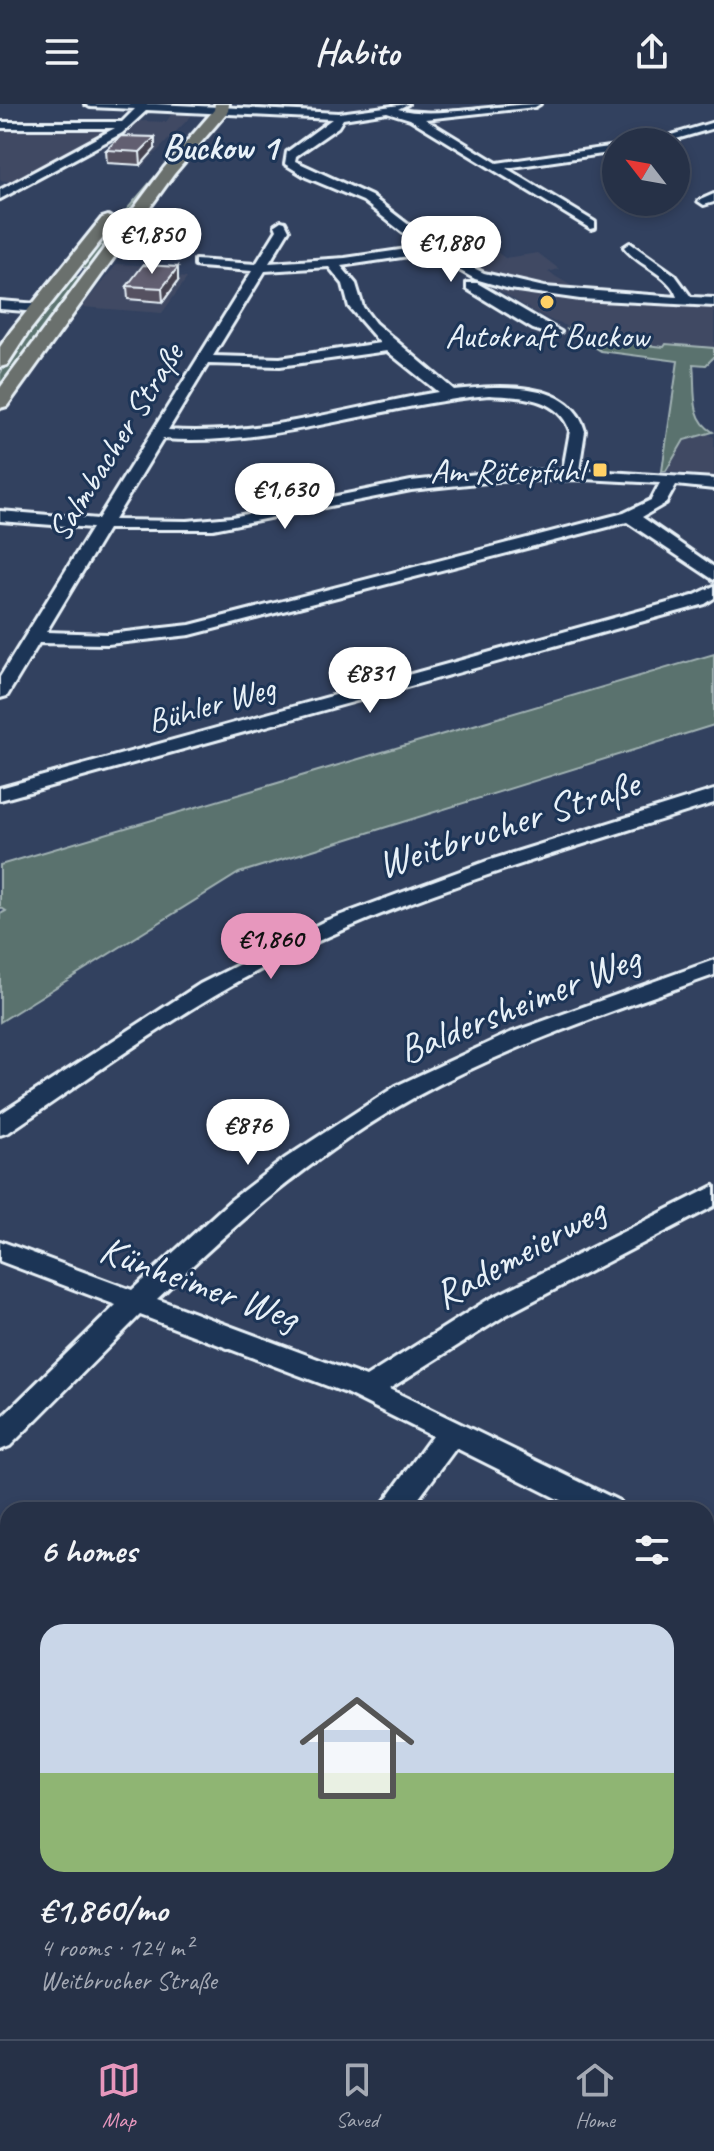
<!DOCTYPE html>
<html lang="en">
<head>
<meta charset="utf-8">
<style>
	:root { --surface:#263147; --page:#2e394e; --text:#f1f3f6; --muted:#a4a9b4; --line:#424c60; --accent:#e797bd }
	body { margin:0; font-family:Caveat,sans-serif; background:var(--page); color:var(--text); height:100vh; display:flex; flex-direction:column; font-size:30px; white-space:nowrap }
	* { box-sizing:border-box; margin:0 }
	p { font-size:26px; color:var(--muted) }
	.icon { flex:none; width:44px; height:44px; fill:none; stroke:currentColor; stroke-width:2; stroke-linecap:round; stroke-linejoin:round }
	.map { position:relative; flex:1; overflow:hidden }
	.side { position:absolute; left:0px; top:1398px; width:714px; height:538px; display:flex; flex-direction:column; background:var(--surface); border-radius:24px 24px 0 0; box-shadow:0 4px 12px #0003,0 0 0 2px var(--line) }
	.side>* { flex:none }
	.needle { width:52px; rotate:301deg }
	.tools { position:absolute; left:602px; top:24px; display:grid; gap:16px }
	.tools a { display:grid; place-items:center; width:88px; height:88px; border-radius:50%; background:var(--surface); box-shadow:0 4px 12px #0003,0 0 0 2px var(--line); font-size:40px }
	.price { position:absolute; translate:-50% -68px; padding:0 18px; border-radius:28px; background:#fff; color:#222; font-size:26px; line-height:52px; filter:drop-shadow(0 2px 4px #0008) }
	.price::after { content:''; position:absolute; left:50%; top:48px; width:24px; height:18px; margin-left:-12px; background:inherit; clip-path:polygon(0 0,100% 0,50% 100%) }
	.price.selected { background:var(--accent); color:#111 }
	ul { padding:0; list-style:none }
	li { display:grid; align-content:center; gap:16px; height:424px; padding:0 40px }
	li span { display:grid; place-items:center; height:248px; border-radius:24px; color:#555 }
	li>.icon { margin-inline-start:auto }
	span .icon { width:144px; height:144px; fill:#fffc; stroke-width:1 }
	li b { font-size:34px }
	h2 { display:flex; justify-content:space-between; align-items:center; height:96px; padding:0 40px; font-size:34px }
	header { display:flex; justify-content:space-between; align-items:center; height:104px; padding:0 40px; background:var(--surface); font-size:36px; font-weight:700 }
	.dock { display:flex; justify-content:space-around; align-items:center; height:112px; border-top:2px solid var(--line); background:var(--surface); font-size:22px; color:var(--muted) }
	.dock a { display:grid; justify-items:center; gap:4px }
	.dock .selected { color:var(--accent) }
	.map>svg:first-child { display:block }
</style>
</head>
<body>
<header><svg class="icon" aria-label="menu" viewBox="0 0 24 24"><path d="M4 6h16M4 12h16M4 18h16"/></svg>Habito<svg class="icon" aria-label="share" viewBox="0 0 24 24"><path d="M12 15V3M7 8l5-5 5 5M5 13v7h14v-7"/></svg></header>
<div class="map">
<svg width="714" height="1935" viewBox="0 0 714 1935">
	<rect width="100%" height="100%" fill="#32415f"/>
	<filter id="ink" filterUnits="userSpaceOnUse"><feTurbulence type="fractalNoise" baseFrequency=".0125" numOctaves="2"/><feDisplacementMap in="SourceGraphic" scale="16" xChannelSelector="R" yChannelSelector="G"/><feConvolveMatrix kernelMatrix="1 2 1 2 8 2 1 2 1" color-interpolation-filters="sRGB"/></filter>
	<g filter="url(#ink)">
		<g fill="#404a64">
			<polygon points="174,7 193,10 144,61 107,59 122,42 101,40 141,17 166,18"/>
			<polygon points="0,22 108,22 113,25 14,78 0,76"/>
			<polygon points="485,139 505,154 538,149 559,165 548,168 580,187 487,169 462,160 443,145"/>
			<polygon points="117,160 156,162 150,171 187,174 162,209 82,203"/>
			<polygon points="497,181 590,196 714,201 714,244 666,240 664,243 587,235 559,218 554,218 531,206 494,183"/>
			<polygon points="708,330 714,333 714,373 666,367 684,336"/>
			<polygon points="276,1928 662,1928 677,1935 273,1935"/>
		</g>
		<g fill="#5a726e" stroke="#a1b2b3" stroke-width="2">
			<polygon points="193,28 196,28 92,165 77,164"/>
			<polygon points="69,173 86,174 0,290 0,270 19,239"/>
			<path d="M569 224 587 235 664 243 666 240 714 244V253L706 261 693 260C696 285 689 314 713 328L684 336 666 367H662L678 257 601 247 567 225Z"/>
			<polygon points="714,550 714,621 239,769 0,918 0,810 6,807 0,803 0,761"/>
		</g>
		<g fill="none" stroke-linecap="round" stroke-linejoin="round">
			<g stroke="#e8f1f8" stroke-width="6">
				<g id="minor">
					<path d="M85 0H156L339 9 408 0 398 5C432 15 500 0 540 0L535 3 425 15 497 59 616 42V48L506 64 595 118V124L591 125 410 15 387 8 343 15 338 23 296 52 295 57 371 92 449 152 484 169 544 183 677 193C670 170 638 162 624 143L630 139 675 171 691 193 714 194V202L580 195 510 185 475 175 429 149 341 162 356 180 363 203 375 219 454 286C495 282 571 274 585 327L579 366 714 375V385L676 381 666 399 642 413 714 463V476L627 418 190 531 108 540 39 539 7 592 0 594V573L92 424 0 417V407L98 415 252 167 200 163 195 162V156L256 160 277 126 275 121 281 117 285 118 289 126 269 159 345 154 421 143 363 97 306 73 285 60 287 48 332 15 147 6 122 29 0 95V86L115 24H0V18H122L135 5 90 3ZM329 163 343 180 349 203 380 239 280 254 213 252 265 167ZM387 247 438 288C348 303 261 333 168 326L208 260 280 262ZM489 291C519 293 558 292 570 327L563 366 497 368 411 377 232 413 187 417 114 416 163 335C274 343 379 301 489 291ZM584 375 660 379 651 396 624 409 190 521 108 530 46 528 108 425H213L411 386 497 377Z"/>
					<polygon points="714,18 714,24 666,38 648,38"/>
					<polygon points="714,90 714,98 704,101 698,97"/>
					<polygon points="467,179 477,179 561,228 554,232 533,225 467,185"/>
					<polygon points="0,197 38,200 45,204 38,208 0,205"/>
					<polygon points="714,482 714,494 705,500 0,696 0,684 693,492"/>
					<path d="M714 686V699C571 745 426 784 291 850 191 898 101 966 9 1028L0 1031V1010L200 880 325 817 487 757Z"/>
					<path d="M714 856V871C613 907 510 941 415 993 319 1046 236 1119 157 1195L366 1273 486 1197 714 1082V1102L506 1211 389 1285 619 1397 623 1406H580L456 1344 410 1406H378L432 1332 346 1289 140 1211 10 1342 0 1346V1315L116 1201 0 1157V1137L132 1186 231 1096 284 1055 396 982 510 929Z"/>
					<polygon points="706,1442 714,1445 714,1472 706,1469"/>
					<polygon points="45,1928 84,1928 81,1935 42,1935"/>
				</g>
			</g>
			<g stroke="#e8f1f8" stroke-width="6">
				<g id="major">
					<polygon points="215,0 229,0 228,7 174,70 7,302 0,304 0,284 164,64 214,6"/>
					<polygon points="108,112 116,117 114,120 27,230 7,261 0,263 0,243 11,227 102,114"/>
				</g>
			</g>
			<use href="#minor" fill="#1d3557" fill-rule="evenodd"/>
			<use href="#major" fill="#6a706d" fill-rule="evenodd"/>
		</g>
		<g fill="#545161" stroke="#e8f1f8" stroke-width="2">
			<polygon points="155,45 141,61 107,59 106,46"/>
			<polygon points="178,177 163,198 128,195 127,182"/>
		</g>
		<g fill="#45424f" stroke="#e8f1f8" stroke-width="2">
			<polygon points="155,33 155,45 141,61 140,48"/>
			<polygon points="178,163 178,177 163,198 162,184"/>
		</g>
		<g fill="#625e71" stroke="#e8f1f8" stroke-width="2">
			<polygon points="121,32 155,33 140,48 106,46"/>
			<polygon points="143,161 178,163 162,184 127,182"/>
			<polygon points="350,1928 544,1928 541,1935 429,1935 424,1933 424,1935 347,1935"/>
		</g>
	</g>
	<g fill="#ffd166" stroke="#1d3557" stroke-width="3">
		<circle cx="547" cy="198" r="8"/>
		<rect x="592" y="358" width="16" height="16" rx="4"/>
	</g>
	<g text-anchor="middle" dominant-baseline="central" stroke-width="6" stroke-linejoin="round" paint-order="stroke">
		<g font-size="34" fill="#e8f1f8" stroke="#1d3557">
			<text x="547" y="231">Autokraft Buckow</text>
			<text x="584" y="366" text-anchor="end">Am Rötepfuhl</text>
		</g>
		<g font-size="34" fill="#e8f1f8" stroke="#1d3557">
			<text transform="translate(115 338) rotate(-58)">Salmbacher Straße</text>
			<text transform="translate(211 600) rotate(-16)">Bühler Weg</text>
		</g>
		<g font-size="36" font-weight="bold" fill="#e8f1f8" stroke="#1d3557">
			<text x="220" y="43">Buckow 1</text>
		</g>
		<g font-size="40" fill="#e8f1f8" stroke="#1d3557">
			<text transform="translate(508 720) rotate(-18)">Weitbrucher Straße</text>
			<text transform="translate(519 900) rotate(-22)">Baldersheimer Weg</text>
			<text transform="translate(519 1149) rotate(-29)">Rademeierweg</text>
			<text transform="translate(199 1179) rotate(20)">Künheimer Weg</text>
		</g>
	</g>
</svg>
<div class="tools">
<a><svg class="needle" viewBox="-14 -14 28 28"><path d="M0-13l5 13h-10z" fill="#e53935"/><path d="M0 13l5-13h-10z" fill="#a4a9b4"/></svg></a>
</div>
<b class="price" style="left:152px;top:172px">€1,850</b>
<b class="price" style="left:451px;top:180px">€1,880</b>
<b class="price" style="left:285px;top:427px">€1,630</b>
<b class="price" style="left:370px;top:611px">€831</b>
<b class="price selected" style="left:271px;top:877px">€1,860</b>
<b class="price" style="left:248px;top:1063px">€876</b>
<section class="side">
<h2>6 homes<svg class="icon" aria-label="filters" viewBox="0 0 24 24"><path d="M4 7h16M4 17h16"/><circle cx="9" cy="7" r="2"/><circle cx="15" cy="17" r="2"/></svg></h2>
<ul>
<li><span style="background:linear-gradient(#c9d6e8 60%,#8fb573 0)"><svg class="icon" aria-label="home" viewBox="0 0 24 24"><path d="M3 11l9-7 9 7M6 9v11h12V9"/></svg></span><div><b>€1,860/mo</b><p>4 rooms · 124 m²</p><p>Weitbrucher Straße</p></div></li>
</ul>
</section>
</div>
<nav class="dock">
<a class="selected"><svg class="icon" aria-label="map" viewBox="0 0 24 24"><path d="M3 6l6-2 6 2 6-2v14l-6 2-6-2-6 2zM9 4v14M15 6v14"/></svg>Map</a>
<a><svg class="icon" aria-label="saved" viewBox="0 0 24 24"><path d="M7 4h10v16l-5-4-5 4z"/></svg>Saved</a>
<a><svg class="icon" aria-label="home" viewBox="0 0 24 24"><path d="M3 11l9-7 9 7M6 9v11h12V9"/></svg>Home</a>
</nav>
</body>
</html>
